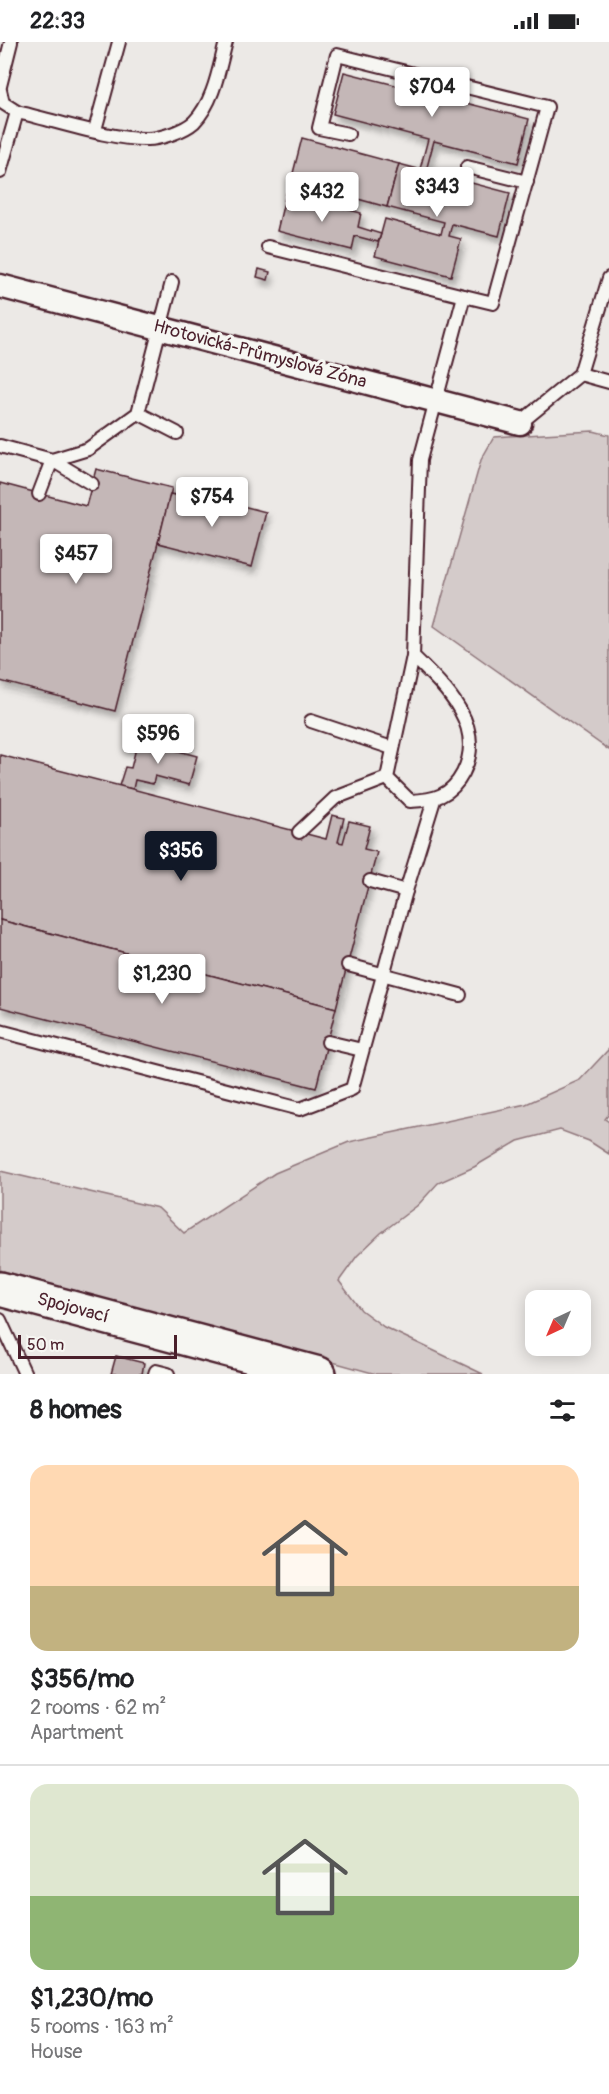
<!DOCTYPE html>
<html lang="en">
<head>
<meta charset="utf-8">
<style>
	:root { --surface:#fff; --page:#f2f2f2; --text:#202124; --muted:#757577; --line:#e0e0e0; --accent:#111827 }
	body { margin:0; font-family:Pangolin,sans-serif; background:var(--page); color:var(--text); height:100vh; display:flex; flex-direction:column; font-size:22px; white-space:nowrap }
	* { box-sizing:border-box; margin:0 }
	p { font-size:20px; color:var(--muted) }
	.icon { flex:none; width:33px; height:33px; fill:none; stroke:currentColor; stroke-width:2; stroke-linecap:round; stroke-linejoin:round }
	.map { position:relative; height:1332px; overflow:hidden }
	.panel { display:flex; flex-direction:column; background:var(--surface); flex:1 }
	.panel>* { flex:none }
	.needle { width:39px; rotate:224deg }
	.controls { position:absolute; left:525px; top:1248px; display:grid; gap:12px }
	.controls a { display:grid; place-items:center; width:66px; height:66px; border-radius:12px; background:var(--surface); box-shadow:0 3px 15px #0003; font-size:30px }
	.scale { position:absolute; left:18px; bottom:15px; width:159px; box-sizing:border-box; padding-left:6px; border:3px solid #4a1f2b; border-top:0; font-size:16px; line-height:21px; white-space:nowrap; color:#4a1f2b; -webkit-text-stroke:4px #f6f6f2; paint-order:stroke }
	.price { position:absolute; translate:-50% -51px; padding:0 14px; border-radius:6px; background:#fff; color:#222; font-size:20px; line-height:39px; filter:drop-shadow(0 2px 3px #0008) }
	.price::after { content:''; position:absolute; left:50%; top:36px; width:18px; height:14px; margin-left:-9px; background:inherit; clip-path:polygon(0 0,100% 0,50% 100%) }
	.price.on { background:var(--accent); color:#fff }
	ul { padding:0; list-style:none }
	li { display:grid; align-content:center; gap:12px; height:318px; padding:0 30px }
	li+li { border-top:2px solid var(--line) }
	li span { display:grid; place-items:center; height:186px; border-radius:18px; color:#555 }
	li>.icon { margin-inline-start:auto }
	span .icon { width:108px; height:108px; fill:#fffc; stroke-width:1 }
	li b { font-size:26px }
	h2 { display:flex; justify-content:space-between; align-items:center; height:72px; padding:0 30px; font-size:26px }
	.status { display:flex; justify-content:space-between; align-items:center; height:42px; padding:0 30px; background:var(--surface); direction:ltr }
	.status svg { height:16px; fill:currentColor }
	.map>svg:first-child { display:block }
</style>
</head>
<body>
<div class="status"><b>22:33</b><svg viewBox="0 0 49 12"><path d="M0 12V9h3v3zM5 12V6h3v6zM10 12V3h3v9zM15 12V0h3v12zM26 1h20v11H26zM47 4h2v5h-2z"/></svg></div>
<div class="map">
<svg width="609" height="1332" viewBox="0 0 609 1332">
	<defs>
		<filter id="shadow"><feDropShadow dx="3.5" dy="6" stdDeviation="3" flood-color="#0004"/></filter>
	</defs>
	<rect width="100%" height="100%" fill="#ece9e6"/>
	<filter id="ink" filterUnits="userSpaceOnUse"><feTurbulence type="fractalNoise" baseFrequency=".0167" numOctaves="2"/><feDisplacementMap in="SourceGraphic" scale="12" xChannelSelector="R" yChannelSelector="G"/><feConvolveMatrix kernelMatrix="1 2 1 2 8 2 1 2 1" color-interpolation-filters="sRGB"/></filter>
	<g filter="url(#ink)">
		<g fill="#d4cbca" stroke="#8f757a" stroke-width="1.5">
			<polygon points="593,389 609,393 609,708 434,584 481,418 494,395"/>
			<polygon points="609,1007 609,1072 605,1077 609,1080 609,1112 589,1099 560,1088 518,1099 474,1125 438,1141 418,1163 381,1191 357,1214 339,1239 361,1268 384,1285 483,1332 376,1332 0,1228 0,1129 158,1166 184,1191 275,1131 349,1100 526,1062 580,1038"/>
		</g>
		<g fill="#c4b7b7" stroke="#4a1f2b" stroke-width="1.5" filter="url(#shadow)">
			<polygon points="344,30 529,77 518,121 434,99 426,129 420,127 428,97 333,72"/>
			<polygon points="302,96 399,122 387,165 354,156 351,168 344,166 347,154 291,139"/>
			<polygon points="399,122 510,151 499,194 452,182 449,194 461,197 451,234 375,214 385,177 441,192 444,180 387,165"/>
			<polygon points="286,151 361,171 358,185 381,192 378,200 355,194 352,208 277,189"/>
			<polygon points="259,227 270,230 268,238 257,235"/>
			<polygon points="96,427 172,446 115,669 0,639 0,441 86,464"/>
			<polygon points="181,448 266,470 252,525 158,501 170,452 180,454"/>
			<polygon points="138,698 197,714 189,743 155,734 153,742 135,738 133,747 119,744 125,725 131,726"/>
			<polygon points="0,713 326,797 332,773 344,776 338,800 343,801 349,779 370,784 364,807 377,810 336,966 0,878"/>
			<polygon points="0,878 336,966 316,1046 0,965"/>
			<polygon points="116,1314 144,1321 142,1332 111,1332"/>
		</g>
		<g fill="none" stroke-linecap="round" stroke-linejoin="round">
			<g stroke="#4a1f2b" stroke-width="16">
				<g id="lane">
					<polyline points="0,44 11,0"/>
					<polyline points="0,48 3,61 17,70 0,130"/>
					<path d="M17 70C53 78 112 98 147 97 160 97 184 89 194 80 214 60 219 26 226 0"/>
					<polyline points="95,88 119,0"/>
					<polyline points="348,92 319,86 337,13 547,65 493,261 464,254"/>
					<polyline points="467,125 527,140"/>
					<path d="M268 205 464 254 420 418 413 614 387 736 410 759C435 758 451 754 463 731 487 684 445 645 413 614"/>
					<polyline points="580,332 609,340"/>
					<polyline points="138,371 177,391"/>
					<polyline points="520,381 580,332 609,236"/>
					<polyline points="0,404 52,418 88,407 138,371 172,240"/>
					<polyline points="39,452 52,418 92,442"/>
					<polyline points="311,679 392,706"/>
					<polyline points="299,790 335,756 387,736"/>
					<polyline points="370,839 406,849"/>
					<polyline points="348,923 460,953"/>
					<polyline points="0,989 300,1067 352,1047 406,849 434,758"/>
					<polyline points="328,1000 362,1008"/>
					<polyline points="0,1278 25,1332"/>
					<polyline points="155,1332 156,1329 168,1332"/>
				</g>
			</g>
			<g stroke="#4a1f2b" stroke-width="27">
				<polyline id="street" points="0,244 520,381"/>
			</g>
			<g stroke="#4a1f2b" stroke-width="38">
				<polyline id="secondary" points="0,1247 319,1332"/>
			</g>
			<use href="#lane" stroke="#f6f6f2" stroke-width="12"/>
			<use href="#street" stroke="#f6f6f2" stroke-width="22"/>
			<use href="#secondary" stroke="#f6f6f2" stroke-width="33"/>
		</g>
	</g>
	<g text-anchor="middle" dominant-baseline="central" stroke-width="6" stroke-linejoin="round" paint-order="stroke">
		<g font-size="18" fill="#4a1f2b" stroke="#f6f6f2">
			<text transform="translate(260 312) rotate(15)">Hrotovická-Průmyslová Zóna</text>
			<text transform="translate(73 1266) rotate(15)">Spojovací</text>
		</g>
	</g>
</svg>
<div class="controls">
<a><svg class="needle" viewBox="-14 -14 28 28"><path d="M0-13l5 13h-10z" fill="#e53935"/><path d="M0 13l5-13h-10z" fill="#757577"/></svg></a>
</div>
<div class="scale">50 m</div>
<b class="price" style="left:432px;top:76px">$704</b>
<b class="price" style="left:437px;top:176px">$343</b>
<b class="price" style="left:322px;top:181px">$432</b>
<b class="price" style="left:212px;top:486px">$754</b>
<b class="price" style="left:76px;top:543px">$457</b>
<b class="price" style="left:158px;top:723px">$596</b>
<b class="price on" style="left:181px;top:840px">$356</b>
<b class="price" style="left:162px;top:963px">$1,230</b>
</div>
<section class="panel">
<h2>8 homes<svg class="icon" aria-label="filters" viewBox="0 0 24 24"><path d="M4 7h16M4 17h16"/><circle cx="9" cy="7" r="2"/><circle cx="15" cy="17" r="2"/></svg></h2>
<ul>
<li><span style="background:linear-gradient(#ffd9b3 65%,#c2b280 0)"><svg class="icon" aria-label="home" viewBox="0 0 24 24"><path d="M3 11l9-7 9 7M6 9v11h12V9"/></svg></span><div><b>$356/mo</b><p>2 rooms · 62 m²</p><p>Apartment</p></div></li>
<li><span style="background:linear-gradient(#dfe7d0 60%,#8fb573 0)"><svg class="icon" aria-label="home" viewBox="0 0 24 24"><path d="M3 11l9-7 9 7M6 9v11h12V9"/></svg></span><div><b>$1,230/mo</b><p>5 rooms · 163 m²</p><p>House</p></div></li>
</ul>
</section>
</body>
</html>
